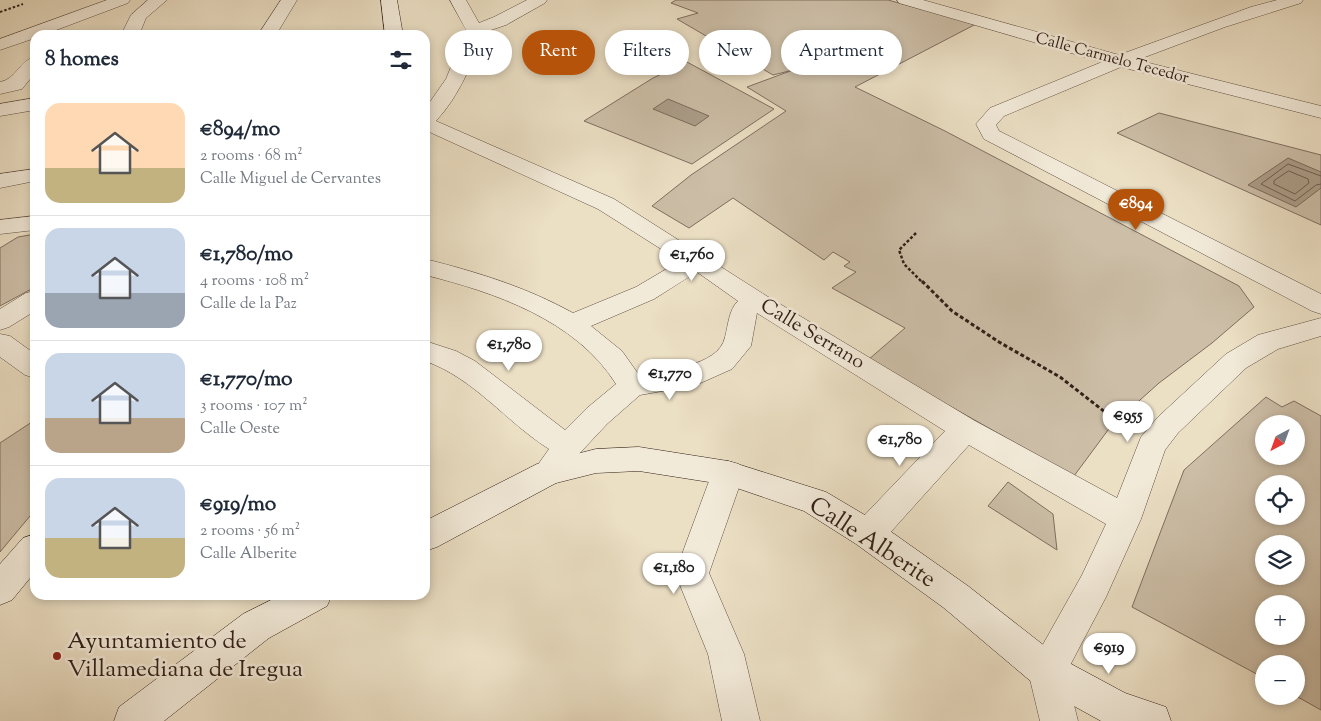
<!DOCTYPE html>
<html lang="en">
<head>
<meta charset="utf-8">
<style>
	:root { --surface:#fff; --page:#f6f6f7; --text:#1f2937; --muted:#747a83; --line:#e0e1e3; --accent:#b45309 }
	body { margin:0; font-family:"Sorts Mill Goudy",serif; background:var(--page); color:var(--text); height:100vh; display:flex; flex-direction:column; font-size:19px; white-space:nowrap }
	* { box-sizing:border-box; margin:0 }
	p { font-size:16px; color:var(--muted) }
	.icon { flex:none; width:28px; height:28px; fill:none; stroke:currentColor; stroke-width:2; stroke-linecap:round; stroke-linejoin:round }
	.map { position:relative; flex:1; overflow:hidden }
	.sheet { position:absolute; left:30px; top:30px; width:400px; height:570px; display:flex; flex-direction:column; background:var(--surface); border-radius:15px; box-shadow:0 2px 8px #0003 }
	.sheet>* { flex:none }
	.hud { position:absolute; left:445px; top:30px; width:475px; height:45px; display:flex; gap:10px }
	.needle { width:32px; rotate:221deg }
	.controls { position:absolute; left:1255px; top:415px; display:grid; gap:10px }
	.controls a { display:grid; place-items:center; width:50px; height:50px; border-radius:50%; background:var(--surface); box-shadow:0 2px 8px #0003; font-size:25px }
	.price { position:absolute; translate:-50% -42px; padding:0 11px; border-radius:18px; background:#fff; color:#222; font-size:16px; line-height:32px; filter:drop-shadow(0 1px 2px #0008) }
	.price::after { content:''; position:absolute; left:50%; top:30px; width:15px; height:11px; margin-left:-8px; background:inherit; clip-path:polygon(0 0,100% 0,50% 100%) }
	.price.current { background:var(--accent); color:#fff }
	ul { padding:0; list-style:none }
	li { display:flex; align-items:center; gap:15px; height:125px; padding:0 15px }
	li+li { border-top:1px solid var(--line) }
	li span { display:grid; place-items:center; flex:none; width:140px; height:100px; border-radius:15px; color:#555 }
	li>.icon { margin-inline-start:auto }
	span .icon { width:60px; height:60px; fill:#fffc; stroke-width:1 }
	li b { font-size:21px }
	h2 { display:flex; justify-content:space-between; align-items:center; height:60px; padding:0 15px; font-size:21px }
	.chip { padding:0 18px; border-radius:22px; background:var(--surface); box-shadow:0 2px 8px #0003; font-size:18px; line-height:45px }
	.chip.current { background:var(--accent); color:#fff }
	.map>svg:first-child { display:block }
</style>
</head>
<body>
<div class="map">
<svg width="1321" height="721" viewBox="0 0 1321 721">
	<rect width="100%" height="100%" fill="#ebdfc4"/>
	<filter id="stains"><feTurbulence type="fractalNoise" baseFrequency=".004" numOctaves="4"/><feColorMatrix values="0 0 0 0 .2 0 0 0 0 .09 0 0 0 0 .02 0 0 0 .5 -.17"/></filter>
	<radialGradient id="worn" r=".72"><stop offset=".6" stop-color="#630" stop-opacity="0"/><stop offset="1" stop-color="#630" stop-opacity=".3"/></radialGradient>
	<g fill="#ccbea7" stroke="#7f6e60" fill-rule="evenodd">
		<polygon points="676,0 888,0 976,24 855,87 945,131 1239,286 1254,307 1212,343 1159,383 1111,426 1074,476 868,360 905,328 832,288 856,272 844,266 850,262 833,252 824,260 733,198 689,228 652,206 691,175 786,111 747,87 793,70 773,75 677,19 698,13 671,3"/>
		<polygon points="687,62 774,109 692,164 584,121 653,78"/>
		<polygon points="1159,113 1321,155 1321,225 1117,133"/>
		<polygon points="35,234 35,287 0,306 0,248 18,237"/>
		<path d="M1266 397 1282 407 1294 401 1321 416V710L1296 696V664H1264V678L1132 607 1184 470ZM1264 424H1296V456H1264ZM1264 484H1296V516H1264ZM1264 544H1296V576H1264ZM1264 604H1296V636H1264Z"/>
		<polygon points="35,420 35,510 0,552 0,443"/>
		<polygon points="1008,482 1053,514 1057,550 988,506"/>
	</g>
	<g fill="#ac9e8a" stroke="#7b6b5c">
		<polygon points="668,99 709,116 695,126 653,109"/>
		<polygon points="1288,158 1321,172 1321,188 1296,207 1248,185"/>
	</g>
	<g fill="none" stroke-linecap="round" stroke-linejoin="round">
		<g stroke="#6f5e51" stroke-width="1">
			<polygon points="1289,171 1308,179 1309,183 1295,194 1274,184 1274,181"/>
			<polyline points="1321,176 1288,164 1261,184 1295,201 1316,185 1321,184"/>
		</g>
		<g stroke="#604f43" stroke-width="1">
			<g id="street">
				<polygon points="107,0 130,0 128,3 43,35 35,35 35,38 0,50 0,39"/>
				<polygon points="148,0 167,0 146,18 139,35 121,35 131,15"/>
				<polygon points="281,0 297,0 276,35 258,35"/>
				<path d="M450 0H466L479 23 494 17 527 0H547L545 3 506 25 482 33C472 65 459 96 436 121L614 199 765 295 975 421 1117 498 1141 437 1158 417 1226 354 1258 335 1321 318V336L1278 349 1246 368 1178 433 1165 450 1141 519 1106 597 1066 673 1078 721H1040L1028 671 1082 575 1106 524 969 445 880 544 868 548 856 544 852 534 856 524 945 431 757 313 751 346 732 369 696 385 640 395 607 424 579 454 559 482 548 485 537 482 532 473 549 449C506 422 474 378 425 361V341L456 351 475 361 565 430 587 408 616 384C576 320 494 292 425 275V259C477 272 526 287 573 313L636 287 680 261 598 209 425 130V109L446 79 466 30ZM697 272 738 301C729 309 728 326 725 337 719 367 663 370 639 375L622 351 591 326 654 299Z"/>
				<polygon points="897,0 923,0 1119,55 1251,7 1277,0 1303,0 1301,3 1225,27 1137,60 1321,106 1321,118 1121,67 1004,116 996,125 999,131 1321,294 1321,314 1312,311 984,139 976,124 990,108 1102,62 899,3"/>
				<path d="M35 57V73L22 89 0 94V82C17 79 19 60 35 57Z"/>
				<polygon points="35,98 35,110 0,116 0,104"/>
				<polygon points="35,169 35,181 0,188 0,174"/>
				<polygon points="35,216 35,230 0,234 0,220"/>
				<polygon points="35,291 35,311 9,327 0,330 0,309 26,293"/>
				<polygon points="0,334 10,336 35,354 35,378 25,375 0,357"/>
				<polygon points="728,461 739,464 744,473 709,573 744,654 760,721 722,721 708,654 675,573 712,473 717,464"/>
			</g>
		</g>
		<g stroke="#321f18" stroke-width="1">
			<g id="secondary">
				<polygon points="381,0 397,0 403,35 385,35"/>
				<polygon points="639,447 728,461 826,492 880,524 968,586 1060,658 1125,693 1166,707 1171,721 1101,721 1034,684 944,608 856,544 804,511 728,485 639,471 596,473 556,483 437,547 425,551 425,521 537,464 596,449"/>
				<polygon points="35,534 35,572 12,600 0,605 0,564 23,538"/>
				<polygon points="281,595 332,595 327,606 269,638 164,721 114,721 119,707 243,614"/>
			</g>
		</g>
		<polyline stroke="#321f18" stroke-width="2" stroke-dasharray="2.5 2" stroke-linecap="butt" points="0,12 23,4"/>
		<polyline stroke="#321f18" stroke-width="2.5" stroke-dasharray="3 2" stroke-linecap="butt" points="916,233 899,250 904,264 923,283"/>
		<polyline stroke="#321f18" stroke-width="3" stroke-dasharray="4 2.5" stroke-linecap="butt" points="922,281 952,311 999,342 1060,377 1123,426"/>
		<use href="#street" fill="#f2ead9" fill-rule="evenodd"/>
		<use href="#secondary" fill="#f2ead9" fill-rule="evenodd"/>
	</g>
	<circle fill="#8f2418" stroke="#f2ead9" stroke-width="2" cx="57" cy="656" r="5"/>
	<g text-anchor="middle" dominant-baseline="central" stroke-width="5" stroke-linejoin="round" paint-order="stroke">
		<g font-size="16" fill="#321f18" stroke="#f2ead9">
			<text transform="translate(1112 59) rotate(15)">Calle Carmelo Tecedor</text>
		</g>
		<g font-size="20" fill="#321f18" stroke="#f2ead9">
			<text transform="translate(812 335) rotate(31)">Calle Serrano</text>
		</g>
		<g font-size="24" fill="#321f18" stroke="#f2ead9">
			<text transform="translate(872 543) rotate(33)">Calle Alberite</text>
		</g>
		<g font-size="24" fill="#321f18" stroke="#f2ead9" text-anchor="start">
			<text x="67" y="642">Ayuntamiento de<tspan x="67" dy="28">Villamediana de Iregua</tspan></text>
		</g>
	</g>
	<rect width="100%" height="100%" filter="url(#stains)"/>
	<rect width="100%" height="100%" fill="url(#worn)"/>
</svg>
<div class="controls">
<a><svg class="needle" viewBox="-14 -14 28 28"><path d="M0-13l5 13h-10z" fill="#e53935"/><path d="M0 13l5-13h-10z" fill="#747a83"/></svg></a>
<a><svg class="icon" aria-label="locate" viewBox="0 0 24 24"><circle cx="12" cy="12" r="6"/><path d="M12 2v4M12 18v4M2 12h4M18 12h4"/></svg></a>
<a><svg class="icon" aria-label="layers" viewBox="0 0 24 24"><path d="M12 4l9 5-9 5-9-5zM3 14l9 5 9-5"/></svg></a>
<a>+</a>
<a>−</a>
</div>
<b class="price current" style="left:1136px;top:231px">€894</b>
<b class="price" style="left:692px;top:282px">€1,760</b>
<b class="price" style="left:509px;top:372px">€1,780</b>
<b class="price" style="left:670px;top:401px">€1,770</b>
<b class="price" style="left:1128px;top:443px">€955</b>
<b class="price" style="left:900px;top:467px">€1,780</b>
<b class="price" style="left:674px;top:595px">€1,180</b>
<b class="price" style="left:1109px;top:675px">€919</b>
<div class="hud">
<a class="chip">Buy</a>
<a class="chip current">Rent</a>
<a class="chip">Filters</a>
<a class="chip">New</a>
<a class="chip">Apartment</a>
</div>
<section class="sheet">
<h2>8 homes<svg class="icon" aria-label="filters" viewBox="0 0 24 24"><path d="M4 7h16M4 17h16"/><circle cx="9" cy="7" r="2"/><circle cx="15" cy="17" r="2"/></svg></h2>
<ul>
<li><span style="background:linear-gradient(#ffd9b3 65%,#c2b280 0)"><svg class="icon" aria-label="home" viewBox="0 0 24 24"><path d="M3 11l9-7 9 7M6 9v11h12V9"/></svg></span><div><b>€894/mo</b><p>2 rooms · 68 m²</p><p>Calle Miguel de Cervantes</p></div></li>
<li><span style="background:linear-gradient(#c9d6e8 65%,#9aa5b1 0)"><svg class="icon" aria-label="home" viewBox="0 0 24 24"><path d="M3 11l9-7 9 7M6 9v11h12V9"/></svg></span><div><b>€1,780/mo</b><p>4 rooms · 108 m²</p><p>Calle de la Paz</p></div></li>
<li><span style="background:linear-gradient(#c9d6e8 65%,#b9a48a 0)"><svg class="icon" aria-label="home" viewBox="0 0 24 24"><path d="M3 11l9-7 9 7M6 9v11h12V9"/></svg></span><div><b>€1,770/mo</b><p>3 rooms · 107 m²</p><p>Calle Oeste</p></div></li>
<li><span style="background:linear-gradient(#c9d6e8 60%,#c2b280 0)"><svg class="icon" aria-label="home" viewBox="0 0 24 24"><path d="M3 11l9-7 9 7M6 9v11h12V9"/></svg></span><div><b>€919/mo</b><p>2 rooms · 56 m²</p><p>Calle Alberite</p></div></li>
</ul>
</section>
</div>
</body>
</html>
